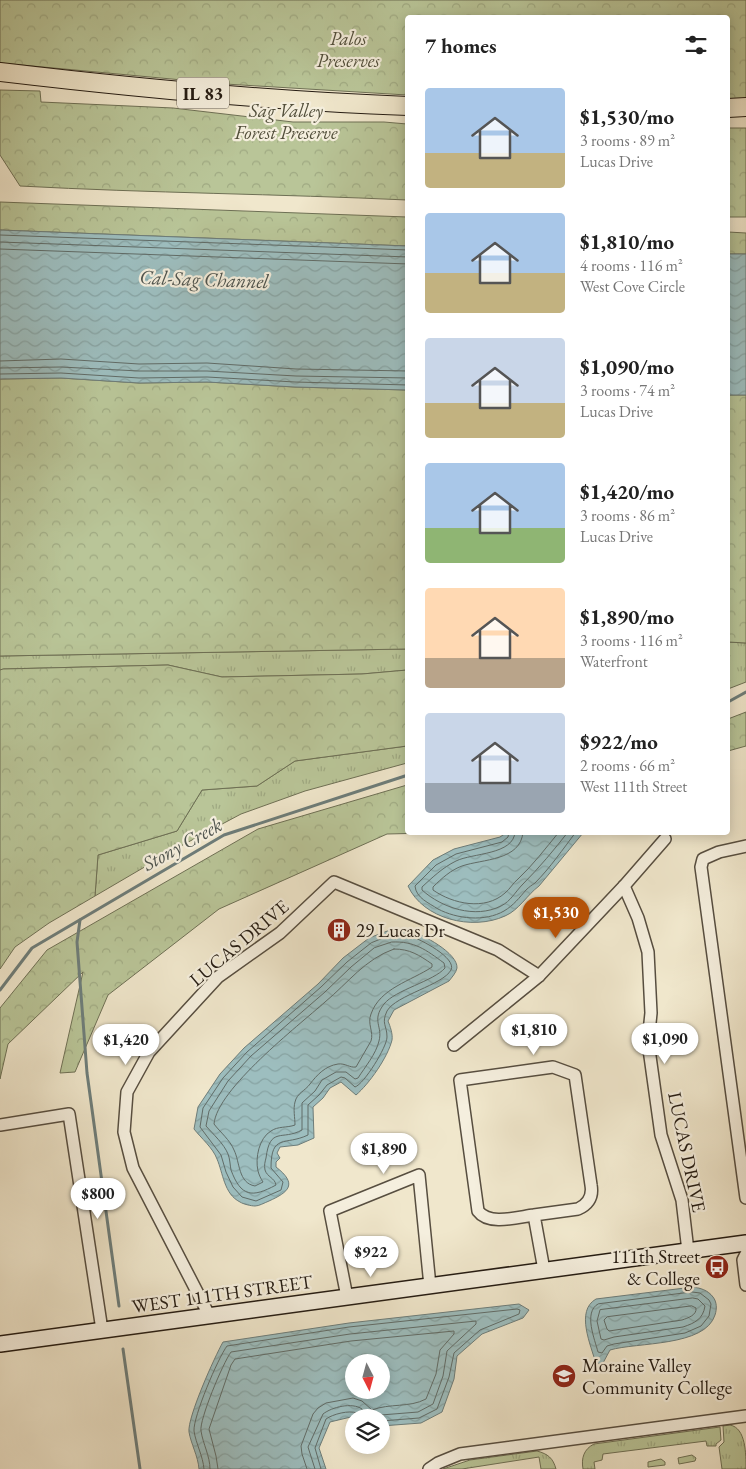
<!DOCTYPE html>
<html lang="en">
<head>
<meta charset="utf-8">
<style>
	:root { --surface:#fff; --page:#f6f6f6; --text:#222; --muted:#767676; --accent:#b45309 }
	body { margin:0; font-family:"EB Garamond",serif; background:var(--page); color:var(--text); height:100vh; display:flex; flex-direction:column; font-size:19px; white-space:nowrap }
	* { box-sizing:border-box; margin:0 }
	p { font-size:16px; color:var(--muted) }
	.icon { flex:none; width:28px; height:28px; fill:none; stroke:currentColor; stroke-width:2; stroke-linecap:round; stroke-linejoin:round }
	.map { position:relative; flex:1; overflow:hidden }
	.drawer { position:absolute; left:405px; top:15px; width:325px; height:820px; display:flex; flex-direction:column; background:var(--surface); border-radius:5px; box-shadow:0 2px 12px #0003 }
	.drawer>* { flex:none }
	.needle { width:32px; rotate:174deg }
	.controls { position:absolute; left:345px; top:1354px; display:grid; gap:10px }
	.controls a { display:grid; place-items:center; width:45px; height:45px; border-radius:50%; background:var(--surface); box-shadow:0 2px 12px #0003; font-size:25px }
	.price { position:absolute; translate:-50% -42px; padding:0 11px; border-radius:18px; background:#fff; color:#222; font-size:16px; line-height:32px; filter:drop-shadow(0 1px 2px #0008) }
	.price::after { content:''; position:absolute; left:50%; top:30px; width:15px; height:11px; margin-left:-8px; background:inherit; clip-path:polygon(0 0,100% 0,50% 100%) }
	.price.active { background:var(--accent); color:#fff }
	ul { padding:0; list-style:none }
	li { display:flex; align-items:center; gap:15px; height:125px; padding:0 20px }
	li span { display:grid; place-items:center; flex:none; width:140px; height:100px; border-radius:5px; color:#555 }
	li>.icon { margin-inline-start:auto }
	span .icon { width:60px; height:60px; fill:#fffc; stroke-width:1 }
	li b { font-size:21px }
	h2 { display:flex; justify-content:space-between; align-items:center; height:60px; padding:0 20px; font-size:21px }
	.map>svg:first-child { display:block }
</style>
</head>
<body>
<div class="map">
<svg width="746" height="1469" viewBox="0 0 746 1469">
	<defs>
		<pattern id="grass-tufts" width="24" height="20" patternUnits="userSpaceOnUse" patternTransform="scale(1.25)"><rect width="24" height="20" fill="#b9c598"/><path d="M3 7l-1-3M5 7V3M7 7l1-3M15 17l-1-3M17 17v-4M19 17l1-3" fill="none" stroke="#9fa982"/></pattern>
		<pattern id="forest-crowns" width="20" height="18" patternUnits="userSpaceOnUse" patternTransform="scale(1.25)"><rect width="20" height="18" fill="#b9c598"/><path d="M2 6a3 3 0 1 1 6 0M12 15a3 3 0 1 1 6 0" fill="none" stroke="#9fa982"/></pattern>
		<pattern id="water-waves" width="16" height="10" patternUnits="userSpaceOnUse" patternTransform="scale(1.25)"><rect width="16" height="10" fill="#9dbebf"/><path d="M0 5q4-4 8 0t8 0" fill="none" stroke="#87a3a3"/></pattern>
	</defs>
	<rect width="100%" height="100%" fill="#f0e7cc"/>
	<filter id="stains"><feTurbulence type="fractalNoise" baseFrequency=".004" numOctaves="4"/><feColorMatrix values="0 0 0 0 .2 0 0 0 0 .09 0 0 0 0 .02 0 0 0 .5 -.17"/></filter>
	<radialGradient id="worn" r=".72"><stop offset=".6" stop-color="#630" stop-opacity="0"/><stop offset="1" stop-color="#630" stop-opacity=".3"/></radialGradient>
	<g fill="url(#grass-tufts)" stroke="#6e7055">
		<polygon points="728,642 746,643 746,682 728,689"/>
		<polygon points="407,649 408,670 362,674 222,677 168,665 4,669 0,670 0,656"/>
		<polygon points="407,746 407,763 305,791 241,814 177,848 95,896 98,855 177,831 202,790 257,786 295,761"/>
		<path d="M730 1425C746 1428 746 1454 746 1469H722L719 1447 724 1442 723 1426Z"/>
		<path d="M720 1427 721 1440 716 1444V1446H707L706 1441 603 1454 602 1460 594 1462 595 1469H583C581 1458 584 1449 594 1444Z"/>
		<path d="M537 1451C548 1454 553 1458 556 1469H541L539 1457 462 1469H443L470 1460Z"/>
		<polygon points="692,1455 696,1458 695,1461 679,1464 678,1458"/>
		<polygon points="661,1459 665,1462 665,1465 648,1467 648,1462"/>
	</g>
	<g fill="url(#forest-crowns)" stroke="#6e7055">
		<polygon points="0,0 746,0 746,99 728,99 728,18 408,18 407,95 225,84 0,63"/>
		<path d="M0 90 40 91 41 102 173 108 293 122H384L407 124V200C279 194 149 193 20 186L0 155Z"/>
		<rect x="728" y="128" width="18" height="89"/>
		<polygon points="0,202 407,217 407,246 0,230"/>
		<polygon points="728,232 746,233 746,254 728,254"/>
		<polygon points="61,378 139,383 207,382 295,387 407,390 407,649 0,656 0,379"/>
		<polygon points="728,395 746,395 746,643 728,642"/>
		<polygon points="168,665 222,677 362,674 407,670 407,746 295,761 257,786 202,790 177,831 98,855 95,896 49,923 15,947 0,969 0,670 3,669"/>
		<polygon points="746,712 746,746 728,751 728,719"/>
		<polygon points="407,785 408,832 429,833 387,834 219,909 108,995 75,1072 60,1073 83,972 8,1044 0,1079 0,1008 47,950 258,829"/>
	</g>
	<g fill="url(#water-waves)" stroke="#6d7d7a" fill-rule="evenodd">
		<polygon points="0,230 407,246 407,390 295,387 207,382 139,383 61,378 0,379"/>
		<rect x="728" y="254" width="18" height="141"/>
		<path d="M506 833H583L539 886C527 895 519 910 505 916 472 931 423 919 408 886L433 860 454 849 500 837Z"/>
		<path d="M390 930C397 930 404 929 410 931 422 934 458 953 457 968 456 973 452 977 449 981L394 1010 388 1021C390 1026 393 1034 392 1040 388 1057 369 1084 356 1095L341 1082 330 1088 323 1098 313 1107 314 1138 298 1145 280 1147 277 1153 280 1158 276 1162V1167C298 1184 289 1192 269 1201 264 1203 259 1206 255 1206 251 1206 243 1204 240 1202 224 1194 223 1173 217 1159 213 1148 201 1138 194 1129L198 1107 220 1074 244 1048 318 984 343 958 369 938Z"/>
		<path d="M693 1287C700 1288 708 1290 713 1297 717 1302 717 1309 715 1315 705 1347 637 1342 610 1350L603 1363 596 1364C591 1345 575 1311 596 1299Z"/>
		<path d="M519 1304 529 1310 523 1318 482 1334 457 1356 454 1379 442 1412 421 1423 381 1426V1418L355 1416 330 1422 319 1448 326 1469H199C198 1456 191 1444 189 1432 187 1418 215 1356 223 1342L349 1323ZM354 1362H381V1390H354Z"/>
	</g>
	<g fill="none" stroke-linecap="round" stroke-linejoin="round">
		<g stroke="#606c68" stroke-width="1">
			<polyline points="0,235 408,250"/>
			<polyline points="0,242 408,257"/>
			<polyline points="0,249 408,264"/>
			<polyline points="0,361 61,359 139,364 207,363 296,369 408,371"/>
			<polyline points="0,368 61,367 139,371 207,371 296,376 408,378"/>
			<polyline points="0,374 61,373 139,378 207,377 295,382 408,385"/>
			<path d="M509 832 508 837 502 842 456 854 436 865 415 886C416 898 429 903 438 909 457 919 485 922 504 911 514 905 519 898 526 890 529 887 532 885 535 883 550 868 563 849 576 832"/>
			<path d="M515 832C514 855 472 853 456 861 442 868 433 877 422 887V890C442 908 475 919 501 906 511 901 515 892 523 884 539 868 554 850 568 832"/>
			<path d="M523 832C521 861 482 859 462 866 451 870 442 878 433 887V890C453 904 485 911 505 893 510 889 513 883 518 879 533 865 545 849 559 832"/>
			<path d="M391 935C397 935 404 934 410 936 420 939 457 958 451 970 443 985 396 995 387 1011 381 1024 387 1025 387 1037 387 1047 364 1084 355 1087L345 1078 341 1077 327 1085 319 1095 308 1105V1135C285 1146 271 1133 271 1168L283 1182 281 1190 256 1201 242 1197 233 1187 226 1172 221 1155 200 1127 203 1108 223 1078 247 1052 321 987 347 962 371 943Z"/>
			<path d="M392 942C415 941 426 950 444 963L445 968C434 981 395 990 384 1004 371 1021 383 1026 379 1041 376 1054 365 1067 358 1078L355 1079 346 1072H336L322 1080 315 1091 302 1103V1130C282 1141 270 1126 266 1158 265 1162 264 1165 265 1170 267 1177 275 1178 276 1185 252 1198 241 1197 231 1170 230 1165 230 1159 228 1154 224 1144 213 1134 206 1126L209 1111 228 1081 251 1056 325 992 351 967 374 948Z"/>
			<path d="M394 949C410 949 419 955 432 964V967C411 981 380 988 371 1014 367 1024 374 1032 371 1041L356 1067C350 1068 345 1063 338 1064 325 1066 317 1075 310 1084 305 1091 297 1093 295 1102 293 1109 295 1118 295 1125 287 1128 278 1126 271 1131 259 1138 255 1158 258 1171 259 1175 261 1179 263 1182L255 1186C238 1183 240 1162 234 1150 230 1140 220 1132 214 1124 217 1089 298 1026 325 1002 348 983 365 959 394 949Z"/>
			<path d="M692 1292 700 1293 709 1300 711 1304 709 1316 701 1326 685 1333 614 1344 607 1346 602 1353 598 1352C595 1340 583 1312 598 1304Z"/>
			<path d="M693 1298 698 1299 705 1306C703 1319 695 1323 683 1327L614 1337 604 1340 601 1339 597 1321 600 1310Z"/>
			<path d="M692 1306 696 1308C697 1315 688 1318 682 1320L609 1331 607 1329 604 1320 607 1317Z"/>
			<path d="M204 1469C203 1456 196 1444 194 1431 193 1417 218 1358 227 1346L349 1327 517 1309 520 1310 519 1314 480 1330 454 1353 449 1377 437 1409 419 1418 381 1421"/>
			<path d="M210 1469C210 1456 203 1444 201 1431 199 1420 223 1363 231 1352L350 1334 476 1321V1324L447 1351 443 1376 433 1404 418 1412 381 1415 375 1418"/>
			<path d="M218 1469 216 1456 209 1429 231 1365 235 1359 351 1341 454 1331V1334L440 1350 436 1374 426 1399C409 1408 390 1403 372 1410L362 1401 353 1398 326 1403 318 1408 313 1414 301 1446 302 1454 307 1469"/>
			<path d="M315 1469 308 1447 323 1414C332 1407 352 1402 362 1409L365 1418"/>
			<path d="M321 1469 315 1448 326 1419C333 1414 349 1410 357 1413L359 1418"/>
		</g>
		<g stroke="#6d7d7a" stroke-width="3">
			<polyline points="728,702 746,692"/>
			<polyline points="80,920 77,942 87,1073 119,1306"/>
			<polyline points="0,990 32,948 224,835 408,775"/>
			<polyline points="123,1349 140,1469"/>
		</g>
		<g stroke="#574e40" stroke-width="14">
			<g id="street">
				<polyline points="746,846 719,852 703,859 701,867 746,1198"/>
				<polyline points="624,886 638,918 648,952 651,1013 648,1042 661,1135 682,1200 688,1251"/>
				<polyline points="454,1045 539,976 624,886 665,839"/>
				<polyline points="0,1125 69,1114 102,1330"/>
				<path d="M534 1215C518 1217 489 1226 478 1211L460 1080 553 1067 575 1075 591 1185C593 1196 589 1204 578 1209L534 1215 544 1270"/>
				<polyline points="746,1254 743,1260 746,1285"/>
				<polyline points="347,1297 330,1211 419,1175 430,1286"/>
				<polyline points="209,1315 133,1168 124,1132 127,1092 149,1052 218,977 280,933 334,882 498,950 539,976"/>
				<polyline points="429,1469 438,1463 460,1454 746,1416"/>
			</g>
		</g>
		<g stroke="#241b12" stroke-width="18">
			<polyline id="secondary" points="0,1344 746,1243"/>
		</g>
		<g stroke="#241b12" stroke-width="20">
			<g id="primary">
				<path d="M0 72C135 88 271 101 408 106"/>
				<polyline points="728,108 746,107"/>
			</g>
		</g>
		<use href="#street" stroke="#f5efde" stroke-width="11"/>
		<use href="#secondary" stroke="#f5efde" stroke-width="15"/>
		<use href="#primary" stroke="#f0e7cc" stroke-width="18"/>
	</g>
	<defs>
		<g id="building-disc" transform="scale(1.25)"><circle r="9.5" fill="#8f2418" stroke="#f5efde"/><path d="M-4-6H4V6H1V3H-1V6H-4ZM-2.5-4.3h1.7v1.8h-1.7ZM.8-4.3h1.7v1.8H.8ZM-2.5-1h1.7V.8h-1.7ZM.8-1h1.7V.8H.8Z" fill="#fff"/></g>
		<g id="bus-disc" transform="scale(1.25)"><circle r="9.5" fill="#8f2418" stroke="#f5efde"/><path d="M-5-6H5V4H4V6H2V4H-2V6H-4V4H-5ZM-3.5-4V0h7V-4ZM-3.5 1.2v1.5H-2V1.2ZM2 1.2v1.5H3.5V1.2Z" fill="#fff"/></g>
		<g id="university-disc" transform="scale(1.25)"><circle r="9.5" fill="#8f2418" stroke="#f5efde"/><path d="M0-5L7-2L0 1L-7-2ZM-4 1L0 2.5L4 1V4Q0 6-4 4Z" fill="#fff"/></g>
	</defs>
	<g fill-rule="evenodd">
		<use href="#building-disc" x="339" y="930"/>
		<use href="#bus-disc" x="717" y="1267"/>
		<use href="#university-disc" x="564" y="1376"/>
	</g>
	<g text-anchor="middle" dominant-baseline="central" stroke-width="4.5" stroke-linejoin="round" paint-order="stroke">
		<rect fill="#f5efde" stroke="#635b4f" stroke-width="1" x="177" y="77.5" width="52" height="31" rx="4"/>
		<g font-size="18" font-weight="bold" fill="#241b12">
			<text x="203" y="93">IL 83</text>
		</g>
		<g font-size="19" font-style="italic" fill="#514e3a" stroke="#f5efde">
			<text x="348" y="38">Palos<tspan x="348" dy="22">Preserves</tspan></text>
			<text x="286" y="110">Sag Valley<tspan x="286" dy="22">Forest Preserve</tspan></text>
		</g>
		<g font-size="19" fill="#241b12" stroke="#f5efde" text-anchor="start">
			<text x="356" y="930">29 Lucas Dr</text>
			<text x="700" y="1256" text-anchor="end">111th Street<tspan x="700" dy="22">&amp; College</tspan></text>
			<text x="582" y="1365">Moraine Valley<tspan x="582" dy="22">Community College</tspan></text>
		</g>
		<g font-size="19" fill="#241b12" stroke="#f5efde">
			<text transform="translate(239 943) rotate(-40)">LUCAS DRIVE</text>
			<text transform="translate(687 1152) rotate(78)">LUCAS DRIVE</text>
			<text transform="translate(222 1294) rotate(-8)">WEST 111TH STREET</text>
		</g>
		<g font-size="20" font-style="italic" fill="#4e544f" stroke="#f5efde">
			<text transform="translate(204 279) rotate(2)">Cal-Sag Channel</text>
			<text transform="translate(182 844) rotate(-29)">Stony Creek</text>
		</g>
	</g>
	<rect width="100%" height="100%" filter="url(#stains)"/>
	<rect width="100%" height="100%" fill="url(#worn)"/>
</svg>
<div class="controls">
<a><svg class="needle" viewBox="-14 -14 28 28"><path d="M0-13l5 13h-10z" fill="#e53935"/><path d="M0 13l5-13h-10z" fill="#767676"/></svg></a>
<a><svg class="icon" aria-label="layers" viewBox="0 0 24 24"><path d="M12 4l9 5-9 5-9-5zM3 14l9 5 9-5"/></svg></a>
</div>
<b class="price active" style="left:556px;top:939px">$1,530</b>
<b class="price" style="left:534px;top:1056px">$1,810</b>
<b class="price" style="left:665px;top:1065px">$1,090</b>
<b class="price" style="left:126px;top:1066px">$1,420</b>
<b class="price" style="left:384px;top:1175px">$1,890</b>
<b class="price" style="left:98px;top:1220px">$800</b>
<b class="price" style="left:371px;top:1278px">$922</b>
<section class="drawer">
<h2>7 homes<svg class="icon" aria-label="filters" viewBox="0 0 24 24"><path d="M4 7h16M4 17h16"/><circle cx="9" cy="7" r="2"/><circle cx="15" cy="17" r="2"/></svg></h2>
<ul>
<li><span style="background:linear-gradient(#a9c7e8 65%,#c2b280 0)"><svg class="icon" aria-label="home" viewBox="0 0 24 24"><path d="M3 11l9-7 9 7M6 9v11h12V9"/></svg></span><div><b>$1,530/mo</b><p>3 rooms · 89 m²</p><p>Lucas Drive</p></div></li>
<li><span style="background:linear-gradient(#a9c7e8 60%,#c2b280 0)"><svg class="icon" aria-label="home" viewBox="0 0 24 24"><path d="M3 11l9-7 9 7M6 9v11h12V9"/></svg></span><div><b>$1,810/mo</b><p>4 rooms · 116 m²</p><p>West Cove Circle</p></div></li>
<li><span style="background:linear-gradient(#c9d6e8 65%,#c2b280 0)"><svg class="icon" aria-label="home" viewBox="0 0 24 24"><path d="M3 11l9-7 9 7M6 9v11h12V9"/></svg></span><div><b>$1,090/mo</b><p>3 rooms · 74 m²</p><p>Lucas Drive</p></div></li>
<li><span style="background:linear-gradient(#a9c7e8 65%,#8fb573 0)"><svg class="icon" aria-label="home" viewBox="0 0 24 24"><path d="M3 11l9-7 9 7M6 9v11h12V9"/></svg></span><div><b>$1,420/mo</b><p>3 rooms · 86 m²</p><p>Lucas Drive</p></div></li>
<li><span style="background:linear-gradient(#ffd9b3 70%,#b9a48a 0)"><svg class="icon" aria-label="home" viewBox="0 0 24 24"><path d="M3 11l9-7 9 7M6 9v11h12V9"/></svg></span><div><b>$1,890/mo</b><p>3 rooms · 116 m²</p><p>Waterfront</p></div></li>
<li><span style="background:linear-gradient(#c9d6e8 70%,#9aa5b1 0)"><svg class="icon" aria-label="home" viewBox="0 0 24 24"><path d="M3 11l9-7 9 7M6 9v11h12V9"/></svg></span><div><b>$922/mo</b><p>2 rooms · 66 m²</p><p>West 111th Street</p></div></li>
</ul>
</section>
</div>
</body>
</html>
